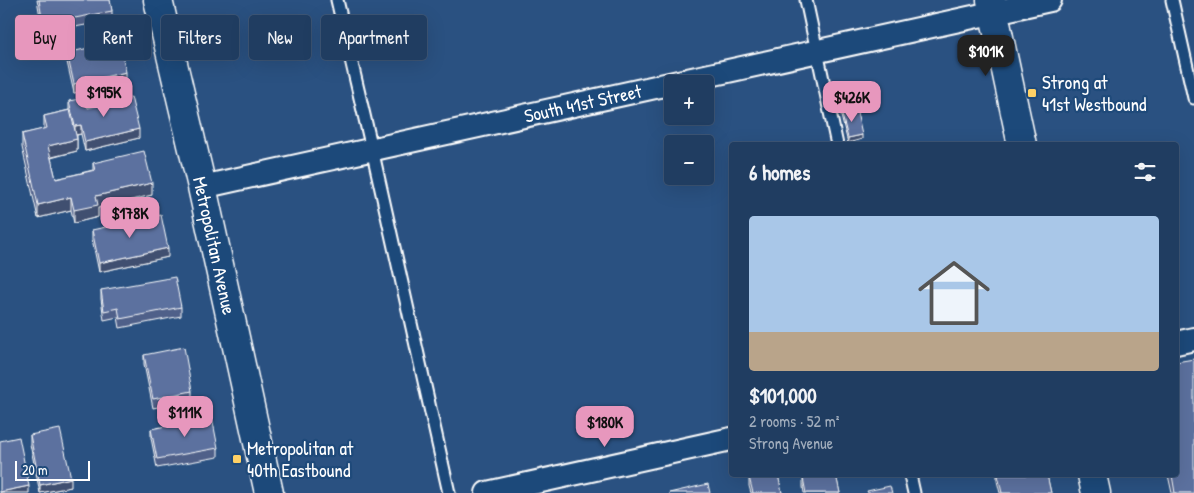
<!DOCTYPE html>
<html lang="en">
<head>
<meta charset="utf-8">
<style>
	:root { --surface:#203d61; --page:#2d486a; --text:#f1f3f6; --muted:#a2aebd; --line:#3d5676; --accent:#e797bd }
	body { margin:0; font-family:"Patrick Hand",sans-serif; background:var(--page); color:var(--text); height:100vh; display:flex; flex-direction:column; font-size:19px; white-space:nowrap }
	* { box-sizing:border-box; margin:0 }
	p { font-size:16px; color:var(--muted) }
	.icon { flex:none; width:28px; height:28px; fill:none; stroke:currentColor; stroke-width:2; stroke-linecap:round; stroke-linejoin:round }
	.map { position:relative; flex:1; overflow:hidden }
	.side { position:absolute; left:729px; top:142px; width:450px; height:335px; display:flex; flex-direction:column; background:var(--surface); border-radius:5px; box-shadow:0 5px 20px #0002,0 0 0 1px var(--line) }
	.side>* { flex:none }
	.guide { position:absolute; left:15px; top:15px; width:475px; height:45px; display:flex; gap:10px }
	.tools { position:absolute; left:664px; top:75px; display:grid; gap:10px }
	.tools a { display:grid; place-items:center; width:50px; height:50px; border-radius:5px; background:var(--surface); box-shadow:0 5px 20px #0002,0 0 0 1px var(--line); font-size:25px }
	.scale { position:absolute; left:15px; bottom:12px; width:75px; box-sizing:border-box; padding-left:5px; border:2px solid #fff; border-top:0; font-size:14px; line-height:18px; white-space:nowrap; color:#fff; -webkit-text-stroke:4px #1f4a7a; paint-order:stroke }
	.price { position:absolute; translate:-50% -42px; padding:0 11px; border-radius:10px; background:var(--accent); color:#111; font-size:16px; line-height:32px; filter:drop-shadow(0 1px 2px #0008) }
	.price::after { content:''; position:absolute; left:50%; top:30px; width:15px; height:11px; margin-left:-8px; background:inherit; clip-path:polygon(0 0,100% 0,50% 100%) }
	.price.on { background:#222; color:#fff }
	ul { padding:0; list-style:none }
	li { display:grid; align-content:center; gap:10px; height:265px; padding:0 20px }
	li span { display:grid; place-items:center; height:155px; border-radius:5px; color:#555 }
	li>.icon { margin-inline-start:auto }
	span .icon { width:90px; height:90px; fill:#fffc; stroke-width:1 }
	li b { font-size:21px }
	h2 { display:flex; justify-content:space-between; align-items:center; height:60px; padding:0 20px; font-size:21px }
	.tag { padding:0 18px; border-radius:5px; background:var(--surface); box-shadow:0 5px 20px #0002,0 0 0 1px var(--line); font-size:18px; line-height:45px }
	.tag.on { background:var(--accent); color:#111 }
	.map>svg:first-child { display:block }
</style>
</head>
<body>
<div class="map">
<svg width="1194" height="493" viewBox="0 0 1194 493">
	<rect width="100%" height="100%" fill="#2a5181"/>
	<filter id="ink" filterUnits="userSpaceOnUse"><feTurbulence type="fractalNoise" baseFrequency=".02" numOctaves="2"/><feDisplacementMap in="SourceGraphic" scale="10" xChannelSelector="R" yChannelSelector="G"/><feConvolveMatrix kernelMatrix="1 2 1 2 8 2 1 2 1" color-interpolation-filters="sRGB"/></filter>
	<g filter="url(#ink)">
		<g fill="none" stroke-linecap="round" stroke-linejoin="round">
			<g stroke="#fff" stroke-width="15">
				<g id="lane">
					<polyline points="337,0 372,149 449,493"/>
					<polyline points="806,0 837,145"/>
					<polyline points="1172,0 1194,98"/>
					<polyline points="910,475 914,493"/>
				</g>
			</g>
			<g stroke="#fff" stroke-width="26">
				<g id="street">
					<path id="s1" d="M202 187 1050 0"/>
					<polyline points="1176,343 1194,339"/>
					<polyline points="487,493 731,439"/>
				</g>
			</g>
			<g stroke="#fff" stroke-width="31">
				<g id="secondary">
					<path id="s2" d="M158 0 202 187 269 493"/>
					<polyline points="991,0 1022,145"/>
					<polyline points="1092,475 1096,493"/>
				</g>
			</g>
			<use href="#lane" stroke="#1f4a7a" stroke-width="11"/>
			<use href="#street" stroke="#1f4a7a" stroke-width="22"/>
			<use href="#secondary" stroke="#1f4a7a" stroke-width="28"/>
		</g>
		<g fill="#4f6189" stroke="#fff">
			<polygon points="37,0 110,0 112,11 112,20 43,33"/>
			<polygon points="67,53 126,81 74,93 67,62"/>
			<polygon points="69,101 88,108 139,138 85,151 81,134 77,135 77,151 51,158 56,179 93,170 93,163 152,195 98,208 98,217 74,223 71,210 38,218 22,147 22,134 44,129 44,116 69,110"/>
			<polygon points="841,111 862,139 848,143 841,116"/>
			<polygon points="92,230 168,257 99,272 92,239"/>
			<polygon points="101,290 181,307 181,316 120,328 118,317 104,320 101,299"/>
			<polygon points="144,355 192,391 192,400 153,408 144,364"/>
			<polygon points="151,429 218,448 218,457 157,468 151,438"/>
			<polygon points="30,435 71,487 40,493 30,444"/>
			<polygon points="752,475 778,475 782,493 751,493 749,486 749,477 752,476"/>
			<polygon points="803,475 836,475 840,493 804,493 803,487"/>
			<polygon points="997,475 1047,475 1051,493 1000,493 997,481"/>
			<polygon points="1168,475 1176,475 1194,493 1172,493"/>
		</g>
		<g fill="#404f6f" stroke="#fff">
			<polygon points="126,72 126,81 74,93 74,84"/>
			<polygon points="81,125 81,134 75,135 75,126"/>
			<polygon points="139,129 139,138 85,151 85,142"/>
			<polygon points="862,135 862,139 848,143 848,138"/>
			<polygon points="77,139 77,151 48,158 48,146"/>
			<polygon points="152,183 152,195 98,208 98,217 74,223 74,210 96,196"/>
			<polygon points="71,197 71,210 38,218 38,205"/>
			<polygon points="168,248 168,257 99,272 99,263"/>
			<polygon points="71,478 71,487 40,493 40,485"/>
			<polygon points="29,486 29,493 0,493 0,492"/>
		</g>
		<g fill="#5c719f" stroke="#fff">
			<polygon points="39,0 110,0 112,11 43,24"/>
			<polygon points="119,41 126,72 74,84 67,53"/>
			<polygon points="131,97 139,129 85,142 81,125 75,126 69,101 85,98 88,108"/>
			<polygon points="856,108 862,135 848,138 841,111"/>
			<polygon points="70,110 77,139 48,146 56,179 95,170 93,163 144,151 152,183 96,196 98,205 74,210 71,197 38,205 22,134 47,128 44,116"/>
			<polygon points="161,215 168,248 99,263 92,230"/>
			<polygon points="175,277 181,307 120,319 118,308 104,311 101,290"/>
			<polygon points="184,347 192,391 153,399 144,355"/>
			<polygon points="1194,359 1194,493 1175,493 1172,475 1176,475 1176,362"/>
			<polygon points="212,417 218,448 157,459 151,429"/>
			<polygon points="60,429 71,478 40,485 30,435"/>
			<polygon points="19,437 29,486 0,492 0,441"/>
			<polygon points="754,475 778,475 782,493 753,493 749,477"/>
			<polygon points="805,475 836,475 840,493 806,493 803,478 805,477"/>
			<polygon points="998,475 1047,475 1051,493 1002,493"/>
			<polygon points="708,484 710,493 669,493"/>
			<polygon points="890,486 892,493 868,493 867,491"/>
		</g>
	</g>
	<g fill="#ffd166" stroke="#1f4a7a" stroke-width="2">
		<rect x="1027" y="88" width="10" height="10" rx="2.5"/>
		<rect x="232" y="454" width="10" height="10" rx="2.5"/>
	</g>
	<g text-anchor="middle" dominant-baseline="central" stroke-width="4.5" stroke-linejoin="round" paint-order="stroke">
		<g font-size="19" fill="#fff" stroke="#1f4a7a" text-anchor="start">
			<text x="1042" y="82">Strong at<tspan x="1042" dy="22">41st Westbound</tspan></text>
			<text x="247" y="448">Metropolitan at<tspan x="247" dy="22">40th Eastbound</tspan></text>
		</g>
		<g font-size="19" fill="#fff" stroke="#1f4a7a">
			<text stroke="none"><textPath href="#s1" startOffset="390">South 41st Street</textPath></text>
			<text stroke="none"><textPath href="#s2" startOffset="252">Metropolitan Avenue</textPath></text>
		</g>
	</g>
</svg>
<div class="tools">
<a>+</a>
<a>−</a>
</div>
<div class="scale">20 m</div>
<b class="price on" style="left:986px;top:77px">$101K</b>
<b class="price" style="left:104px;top:118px">$195K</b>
<b class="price" style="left:852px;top:123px">$426K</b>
<b class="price" style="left:130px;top:239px">$178K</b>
<b class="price" style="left:185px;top:438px">$111K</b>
<b class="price" style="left:605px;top:448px">$180K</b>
<div class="guide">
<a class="tag on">Buy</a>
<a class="tag">Rent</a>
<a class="tag">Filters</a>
<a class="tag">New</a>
<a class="tag">Apartment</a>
</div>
<section class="side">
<h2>6 homes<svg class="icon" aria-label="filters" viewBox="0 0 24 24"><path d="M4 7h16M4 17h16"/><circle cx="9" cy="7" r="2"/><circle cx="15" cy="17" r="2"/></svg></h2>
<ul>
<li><span style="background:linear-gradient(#a9c7e8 75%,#b9a48a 0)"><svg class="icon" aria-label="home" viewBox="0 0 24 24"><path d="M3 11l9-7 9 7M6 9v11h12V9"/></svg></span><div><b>$101,000</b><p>2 rooms · 52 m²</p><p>Strong Avenue</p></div></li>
</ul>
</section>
</div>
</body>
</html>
